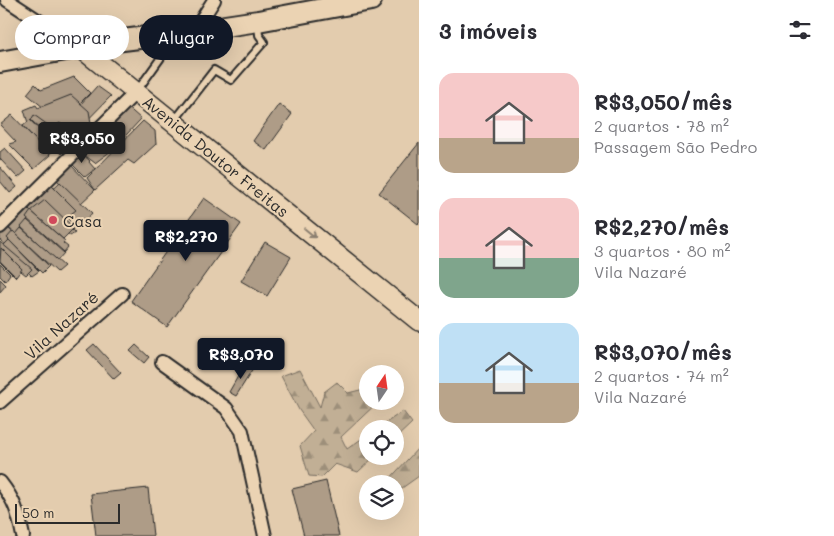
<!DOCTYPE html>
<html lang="pt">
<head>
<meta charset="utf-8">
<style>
	:root { --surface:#fff; --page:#f7f7f7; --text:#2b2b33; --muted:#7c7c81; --accent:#111827 }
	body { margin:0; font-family:Mali,sans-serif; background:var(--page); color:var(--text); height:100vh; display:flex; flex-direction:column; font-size:19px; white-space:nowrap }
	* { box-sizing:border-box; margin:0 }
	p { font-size:16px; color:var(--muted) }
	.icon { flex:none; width:28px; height:28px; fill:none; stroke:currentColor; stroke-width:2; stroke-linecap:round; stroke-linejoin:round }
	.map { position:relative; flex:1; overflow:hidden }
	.sheet { display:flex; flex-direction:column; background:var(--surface); width:415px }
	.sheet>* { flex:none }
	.guide { position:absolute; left:15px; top:15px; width:329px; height:45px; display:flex; gap:10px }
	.needle { width:32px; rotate:13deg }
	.fabs { position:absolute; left:359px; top:365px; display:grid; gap:10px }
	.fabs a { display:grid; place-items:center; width:45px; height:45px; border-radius:50%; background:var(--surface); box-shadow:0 5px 20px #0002; font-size:25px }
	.scale { position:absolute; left:15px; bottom:12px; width:105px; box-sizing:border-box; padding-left:5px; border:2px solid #2b2b2b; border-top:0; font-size:14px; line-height:18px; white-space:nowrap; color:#2b2b2b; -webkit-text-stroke:4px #ebd3b3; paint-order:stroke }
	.price { position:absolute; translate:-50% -42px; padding:0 11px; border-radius:5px; background:var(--accent); color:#fff; font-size:16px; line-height:32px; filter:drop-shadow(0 1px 2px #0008) }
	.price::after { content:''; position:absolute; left:50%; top:30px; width:15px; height:11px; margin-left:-8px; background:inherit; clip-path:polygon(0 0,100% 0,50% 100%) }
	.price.selected { background:#222; color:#fff }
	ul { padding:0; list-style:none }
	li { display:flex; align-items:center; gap:15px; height:125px; padding:0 20px }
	li span { display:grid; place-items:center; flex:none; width:140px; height:100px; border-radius:15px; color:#555 }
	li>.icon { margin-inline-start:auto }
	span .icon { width:60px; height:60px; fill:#fffc; stroke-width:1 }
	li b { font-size:21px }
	h2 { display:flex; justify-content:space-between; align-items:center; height:60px; padding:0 20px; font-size:21px }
	.pill { padding:0 18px; border-radius:22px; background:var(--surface); box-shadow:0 5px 20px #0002; font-size:18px; line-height:45px }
	.pill.selected { background:var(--accent); color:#fff }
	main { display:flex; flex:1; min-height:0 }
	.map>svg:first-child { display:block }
</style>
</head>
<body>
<main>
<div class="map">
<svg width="419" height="536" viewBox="0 0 419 536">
	<defs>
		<pattern id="forest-firs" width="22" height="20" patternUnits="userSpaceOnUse" patternTransform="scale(1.25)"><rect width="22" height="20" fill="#c1af95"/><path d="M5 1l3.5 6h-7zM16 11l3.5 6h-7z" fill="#9d8f7a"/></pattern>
	</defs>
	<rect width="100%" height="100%" fill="#e3ccae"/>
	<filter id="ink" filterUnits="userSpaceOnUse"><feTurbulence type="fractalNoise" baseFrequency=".02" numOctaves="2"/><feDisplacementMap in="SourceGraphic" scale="10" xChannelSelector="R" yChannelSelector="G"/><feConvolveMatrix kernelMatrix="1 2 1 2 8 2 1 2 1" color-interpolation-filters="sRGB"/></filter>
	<g filter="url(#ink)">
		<g fill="url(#forest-firs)" stroke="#766d60">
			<polygon points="300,369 320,407 324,392 337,382 348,393 364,389 367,387 368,401 379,401 341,437 347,449 367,435 368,456 375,456 358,472 335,464 322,477 309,476 300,446 314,431 299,410 281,376"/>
			<polygon points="403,411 412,423 395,439 395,429 377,429"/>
			<polygon points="419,447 419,476 395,493 395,484 385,484"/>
		</g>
		<g fill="#ae9c87" stroke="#2b2b2b">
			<polygon points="74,77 90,93 61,122 27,94 35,84 41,90"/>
			<polygon points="97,86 111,96 73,135 62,125"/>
			<polygon points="71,95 89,111 91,123 61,154 28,123 24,110 36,105 38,108"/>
			<polygon points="124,104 141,119 112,150 95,136"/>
			<polygon points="279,104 292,114 266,150 253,141"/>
			<polygon points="12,115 50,155 34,169 9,144 16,142 0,125"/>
			<polygon points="34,115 52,128 60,123 72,135 59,147 31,120"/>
			<polygon points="30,120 57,148 49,154 23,126"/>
			<polygon points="143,121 155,131 156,144 134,164 128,160 95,190 87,178"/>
			<polygon points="93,135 111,151 95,163 79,151"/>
			<polygon points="419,143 419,223 418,224 379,193"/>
			<polygon points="5,148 26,171 18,178 0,159 0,152"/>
			<polygon points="79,151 90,161 89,162 95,169 85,177 69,161"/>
			<polygon points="70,164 95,190 80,204 55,178"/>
			<polygon points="0,167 17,187 10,193 0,181"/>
			<polygon points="60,182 92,213 78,229 45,196"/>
			<polygon points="50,184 76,210 63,220 75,233 70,236 66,231 58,238 25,205"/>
			<polygon points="204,198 241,224 167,327 131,301"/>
			<polygon points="45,200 74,228 63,239 31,211"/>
			<polygon points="25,206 65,247 60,253 52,244 38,256 5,224"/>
			<polygon points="31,211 65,241 63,243 68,247 64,252 26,218"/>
			<polygon points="27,220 64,253 57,261 21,227"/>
			<polygon points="5,225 37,256 30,267 0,240 0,231"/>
			<polygon points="21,228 64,266 57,272 16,234"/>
			<polygon points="13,231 49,266 42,273 7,238"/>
			<polygon points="9,240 39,271 32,276 2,247"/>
			<polygon points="0,242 32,269 26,275 17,268 12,274 0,262"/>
			<polygon points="265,242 291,257 267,296 241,281"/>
			<polygon points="1,248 22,269 16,277 0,261"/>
			<polygon points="0,264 10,274 5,281 0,276"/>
			<polygon points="0,279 6,285 0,292"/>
			<polygon points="94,344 121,373 114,379 87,350"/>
			<polygon points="136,345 149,357 144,363 130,351"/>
			<polygon points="245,364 253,369 236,396 229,392"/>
			<polygon points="326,481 339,536 304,536 292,489"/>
			<polygon points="148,488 153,536 96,536 91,494"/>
		</g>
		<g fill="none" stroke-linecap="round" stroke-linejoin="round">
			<g stroke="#2b2b2b" stroke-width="10">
				<g id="lane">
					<polyline points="137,91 175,38"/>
					<polyline points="175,120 214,70 231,80 264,42 259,35 258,24"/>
				</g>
			</g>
			<g stroke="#2b2b2b" stroke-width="16">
				<g id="street">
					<polyline points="7,0 80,48"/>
					<polyline points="195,30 214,0"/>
					<polyline points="0,227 136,92"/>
					<polyline points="162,362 226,408 242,431 265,536"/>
					<polyline points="0,402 122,294"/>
					<path d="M0 482C15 501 18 512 23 536"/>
				</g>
			</g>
			<g stroke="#2b2b2b" stroke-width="22">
				<polyline id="secondary" points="81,48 419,321"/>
			</g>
			<g stroke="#2b2b2b" stroke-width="24">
				<polyline id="primary" points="0,62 115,41 179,33 258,21 371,0"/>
			</g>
			<use href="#lane" stroke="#ebd3b3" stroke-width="6"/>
			<use href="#street" stroke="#ebd3b3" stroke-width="12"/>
			<use href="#secondary" stroke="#ebd3b3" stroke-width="19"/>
			<use href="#primary" stroke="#ebd3b3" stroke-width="20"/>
		</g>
		<defs><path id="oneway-shaft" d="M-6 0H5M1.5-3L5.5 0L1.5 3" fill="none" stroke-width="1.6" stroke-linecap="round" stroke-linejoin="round" transform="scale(1.25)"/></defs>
		<use stroke="#8b7f6f" href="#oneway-shaft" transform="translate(310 233) rotate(39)"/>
	</g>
	<circle fill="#d1495b" stroke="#ebd3b3" stroke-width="2" cx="53" cy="220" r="5"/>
	<g text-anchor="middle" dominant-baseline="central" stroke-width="4" stroke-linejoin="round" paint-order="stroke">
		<g font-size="16" fill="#2b2b2b" stroke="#ebd3b3">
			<text transform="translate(216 156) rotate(39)">Avenida Doutor Freitas</text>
			<text transform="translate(61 325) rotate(-42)">Vila Nazaré</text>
		</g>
		<g font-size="16" fill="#2b2b2b" stroke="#ebd3b3" text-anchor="start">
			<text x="63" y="220">Casa</text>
		</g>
	</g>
</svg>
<div class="fabs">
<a><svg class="needle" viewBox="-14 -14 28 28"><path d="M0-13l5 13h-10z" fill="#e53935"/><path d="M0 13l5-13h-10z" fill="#7c7c81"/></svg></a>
<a><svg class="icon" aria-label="locate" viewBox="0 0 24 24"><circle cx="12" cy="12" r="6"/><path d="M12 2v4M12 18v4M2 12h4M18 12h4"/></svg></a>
<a><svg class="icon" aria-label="layers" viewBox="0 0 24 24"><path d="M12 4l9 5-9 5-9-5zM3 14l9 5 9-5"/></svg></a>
</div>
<div class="scale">50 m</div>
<b class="price selected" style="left:82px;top:164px">R$3,050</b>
<b class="price" style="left:186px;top:262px">R$2,270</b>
<b class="price" style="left:241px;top:380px">R$3,070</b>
<div class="guide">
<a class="pill">Comprar</a>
<a class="pill selected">Alugar</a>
</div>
</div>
<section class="sheet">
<h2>3 imóveis<svg class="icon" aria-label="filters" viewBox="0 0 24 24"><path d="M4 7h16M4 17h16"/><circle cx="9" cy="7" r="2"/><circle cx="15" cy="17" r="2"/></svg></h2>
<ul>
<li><span style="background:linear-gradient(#f6c9c9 65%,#b9a48a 0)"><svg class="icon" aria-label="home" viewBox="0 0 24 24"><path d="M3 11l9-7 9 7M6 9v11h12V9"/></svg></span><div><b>R$3,050/mês</b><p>2 quartos · 78 m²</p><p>Passagem São Pedro</p></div></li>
<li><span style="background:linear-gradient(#f6c9c9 60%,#7fa58c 0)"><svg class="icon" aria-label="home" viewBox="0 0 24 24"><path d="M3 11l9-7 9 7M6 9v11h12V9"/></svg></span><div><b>R$2,270/mês</b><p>3 quartos · 80 m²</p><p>Vila Nazaré</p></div></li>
<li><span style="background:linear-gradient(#bfe0f5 60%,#b9a48a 0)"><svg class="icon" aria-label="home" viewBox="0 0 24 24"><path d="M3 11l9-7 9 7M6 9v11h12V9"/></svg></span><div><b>R$3,070/mês</b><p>2 quartos · 74 m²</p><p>Vila Nazaré</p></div></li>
</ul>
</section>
</main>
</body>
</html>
